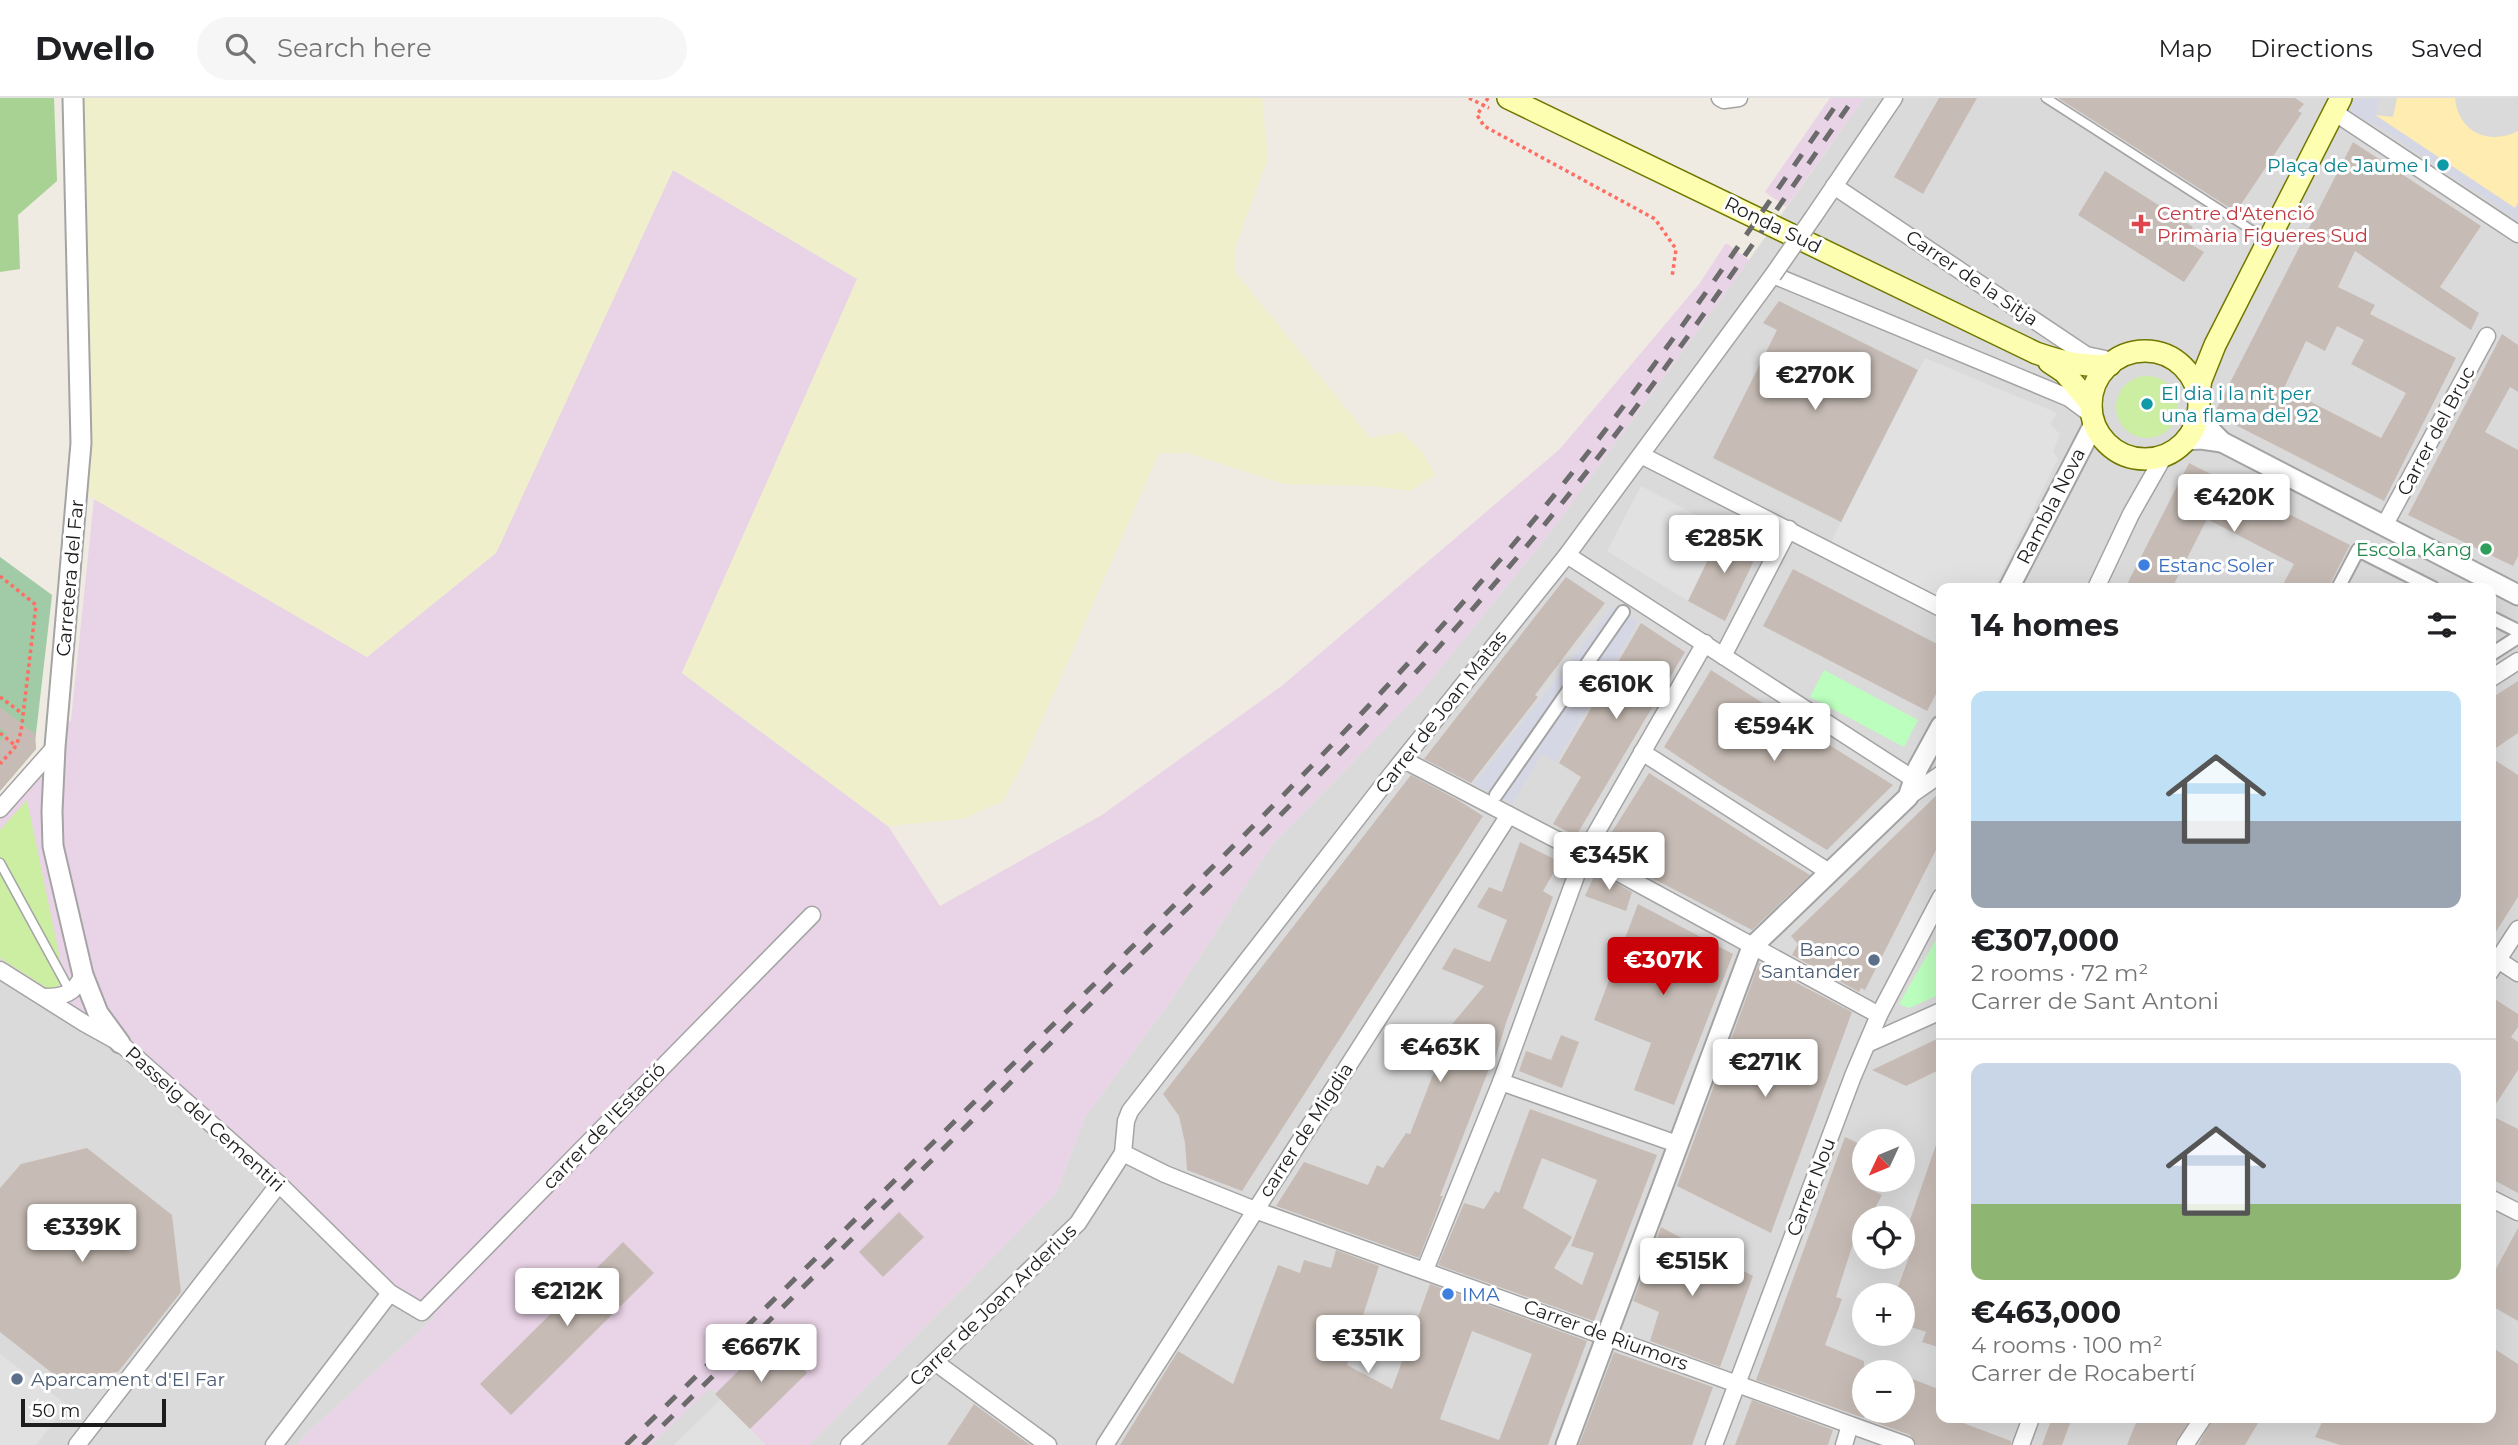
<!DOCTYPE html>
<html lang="en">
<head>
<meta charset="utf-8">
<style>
	:root { --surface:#fff; --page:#f6f6f6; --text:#202124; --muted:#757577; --line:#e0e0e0; --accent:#ca0008 }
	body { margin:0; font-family:Montserrat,sans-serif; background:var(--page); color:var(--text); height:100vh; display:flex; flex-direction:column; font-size:26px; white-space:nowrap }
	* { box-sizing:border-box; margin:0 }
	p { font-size:23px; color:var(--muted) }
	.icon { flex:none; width:38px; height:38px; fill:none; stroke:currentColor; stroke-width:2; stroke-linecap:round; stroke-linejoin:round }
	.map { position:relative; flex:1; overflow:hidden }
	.sheet { position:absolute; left:1936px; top:485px; width:560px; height:840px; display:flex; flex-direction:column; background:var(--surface); border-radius:14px; box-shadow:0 7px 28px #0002 }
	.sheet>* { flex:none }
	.needle { width:46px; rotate:226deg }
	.fabs { position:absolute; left:1852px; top:1031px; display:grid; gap:14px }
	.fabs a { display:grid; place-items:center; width:63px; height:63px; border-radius:50%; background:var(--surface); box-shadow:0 7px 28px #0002; font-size:35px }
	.scale { position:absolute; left:21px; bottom:18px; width:145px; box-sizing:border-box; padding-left:7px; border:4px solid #1d1d1d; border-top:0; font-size:19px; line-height:24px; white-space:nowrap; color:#1d1d1d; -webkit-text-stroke:5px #fff; paint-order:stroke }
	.price { position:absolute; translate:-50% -60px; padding:0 16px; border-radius:7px; background:#fff; color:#222; font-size:23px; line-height:46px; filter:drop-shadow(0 2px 4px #0008) }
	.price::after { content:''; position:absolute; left:50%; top:42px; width:21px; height:16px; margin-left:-10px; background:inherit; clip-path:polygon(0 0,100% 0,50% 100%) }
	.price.current { background:var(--accent); color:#fff }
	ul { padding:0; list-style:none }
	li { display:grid; align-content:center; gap:14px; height:371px; padding:0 35px }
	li+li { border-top:2px solid var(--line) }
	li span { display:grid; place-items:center; height:217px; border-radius:14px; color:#555 }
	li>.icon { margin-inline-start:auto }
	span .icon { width:126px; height:126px; fill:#fffc; stroke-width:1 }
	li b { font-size:30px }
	h2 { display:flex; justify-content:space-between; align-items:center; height:84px; padding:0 35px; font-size:30px }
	header { display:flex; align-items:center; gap:42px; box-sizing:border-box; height:98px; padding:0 35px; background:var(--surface); border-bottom:2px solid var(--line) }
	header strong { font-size:33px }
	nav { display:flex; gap:38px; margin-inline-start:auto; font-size:24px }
	.search { width:490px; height:63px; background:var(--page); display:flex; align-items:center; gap:18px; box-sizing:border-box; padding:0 24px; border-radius:38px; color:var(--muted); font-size:26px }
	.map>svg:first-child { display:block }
</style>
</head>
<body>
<header>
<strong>Dwello</strong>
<div class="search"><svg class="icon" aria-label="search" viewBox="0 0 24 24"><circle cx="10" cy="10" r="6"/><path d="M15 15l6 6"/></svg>Search here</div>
<nav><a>Map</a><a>Directions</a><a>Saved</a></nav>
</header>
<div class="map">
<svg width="2518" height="1347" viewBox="0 0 2518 1347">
	<rect width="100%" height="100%" fill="#efeae2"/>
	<g fill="#dbdada" fill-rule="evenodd">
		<path d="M1864 0H2518V1347H809L1056 1095 1085 1019 1172 901 1272 747 1422 593 1549 436 1749 162ZM1941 490H2490V1320H1941ZM1864 1043H1902V1082H1864ZM1864 1120H1902V1158H1864ZM1864 1197H1902V1236H1864ZM1864 1274H1902V1312H1864Z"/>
		<polygon points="0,861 137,948 404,1194 436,1218 305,1337 298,1347 0,1347"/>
		<polygon points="710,1289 766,1347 651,1347"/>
	</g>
	<g fill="#e9d3e6">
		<polygon points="1830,0 1864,0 1786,109 1765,94"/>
		<polygon points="673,72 858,181 682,575 888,728 940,808 1102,717 1283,587 1560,351 1700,185 1726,145 1749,162 1549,436 1422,593 1272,747 1172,901 1085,1019 1056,1095 809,1347 766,1347 710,1290 651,1347 298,1347 305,1337 436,1218 404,1195 137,948 0,861 0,702 71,622 94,401 367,559 496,455"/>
	</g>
	<polygon fill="#eff0cb" points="67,0 1262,0 1268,60 1235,149 1235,174 1370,340 1402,334 1423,355 1435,377 1410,393 1372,388 1284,386 1188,355 1159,355 1025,661 1003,703 963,721 888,728 682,575 857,181 673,72 496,455 367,559 82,394"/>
	<g fill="#cbeea3">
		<circle cx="2147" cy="309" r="31"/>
		<polygon points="27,702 64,880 53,894 0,860 0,732"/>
	</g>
	<polygon fill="#a8d293" points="0,0 54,0 57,83 18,117 20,171 0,174"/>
	<path fill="#ffecb0" d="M2397 0H2455C2458 34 2489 48 2518 33V105L2515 110 2375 17 2393 19Z"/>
	<polygon fill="#a1caa6" points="0,459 52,497 35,644 36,651 0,693"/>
	<g fill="#bbfebd">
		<polygon points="1824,572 1918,622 1904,649 1810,599"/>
		<polygon points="1941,833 1941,896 1909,910 1899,906"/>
	</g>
	<g fill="#e1e1e1">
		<polygon points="1925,260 2057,315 2050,326 2060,336 2053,354 2058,361 1994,490 1941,490 1941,500 1831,444"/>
		<polygon points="1641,388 1723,431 1688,503 1607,453"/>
		<polygon points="0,1256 67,1307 36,1347 0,1347"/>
		<polygon points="721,1301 766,1347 674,1347"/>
	</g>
	<g fill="#d6d7e5">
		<polygon points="2354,0 2380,0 2375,17 2515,110 2518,105 2518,128 2511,125 2514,120 2372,24 2368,29 2353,19 2350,10"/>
		<polygon points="1613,508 1638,524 1556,664 1542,656 1512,706 1474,686"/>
	</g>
	<g fill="#c7bcb5" fill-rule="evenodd">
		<polygon points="1939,0 1977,0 1923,96 1894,79"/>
		<polygon points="2058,0 2295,0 2304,6 2298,13 2302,15 2236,114"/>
		<path d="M2353 44 2481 128 2440 189 2479 215 2471 232 2355 153 2338 189 2375 207 2370 216 2456 260 2384 403 2214 316ZM2337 228 2364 242 2351 266 2406 295 2381 340 2284 290 2306 243 2325 253Z"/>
		<polygon points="2105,73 2193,129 2184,142 2204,154 2184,184 2078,117"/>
		<polygon points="1779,203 1918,272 1841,424 1713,360 1777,232 1763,225"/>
		<polygon points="2502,236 2518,247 2518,294 2510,289 2485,334 2518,352 2518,458 2513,468 2408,417"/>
		<polygon points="2189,365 2350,447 2328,490 2281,490 2294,466 2207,421 2172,490 2125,490"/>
		<polygon points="1723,431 1759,452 1725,523 1688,503"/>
		<polygon points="1793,471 1941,548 1941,587 1927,613 1763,528"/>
		<polygon points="1566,479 1605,505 1535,597 1538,599 1471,685 1424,661"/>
		<polygon points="1641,525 1685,554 1576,738 1553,726 1581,679 1559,665"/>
		<polygon points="1711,572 1769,609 1893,687 1827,752 1719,686 1664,649"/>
		<polygon points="2518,583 2518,635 2490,654 2490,601"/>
		<polygon points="0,609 35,636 36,651 0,693 0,643 7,635 0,630"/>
		<polygon points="2490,659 2518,677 2518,799 2490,843"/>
		<polygon points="1649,675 1777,757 1810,777 1752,832 1604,755 1600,753"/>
		<polygon points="1411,677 1458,702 1483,718 1242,1093 1187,1072 1185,1045 1179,1018 1163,996"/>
		<polygon points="1941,693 1941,742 1865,892 1861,890 1859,894 1792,857 1798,846 1791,838"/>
		<polygon points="1520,744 1560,764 1543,793 1553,799 1507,922 1494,964 1492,963 1440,1098 1443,1098 1419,1160 1276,1108 1304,1064 1368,1087 1377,1067 1383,1070 1406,1035 1410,1036 1453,925 1484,888 1442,871 1454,850 1490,864 1507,822 1477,809 1489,789 1502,794"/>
		<polygon points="1596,774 1632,794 1626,813 1585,798"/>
		<polygon points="1638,806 1733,856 1674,1007 1634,992 1651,945 1594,922"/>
		<polygon points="1759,865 1852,914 1771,1135 1677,1088"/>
		<polygon points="2490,898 2518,916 2518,929 2511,939 2518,944 2518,972 2490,1015"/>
		<polygon points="1561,937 1579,944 1562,990 1519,973 1526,953 1551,962"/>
		<polygon points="1941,939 1941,971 1906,988 1872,972"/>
		<path d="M1530 1011 1657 1057 1594 1223 1438 1167 1464 1105 1484 1111 1495 1093 1499 1095ZM1542 1060 1597 1082 1571 1148 1594 1155 1582 1187 1554 1170 1572 1139 1523 1110Z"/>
		<polygon points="2490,1017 2518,1031 2518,1095 2490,1080"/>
		<polygon points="1845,1039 1864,1048 1864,1082 1874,1082 1870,1091 1882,1097 1870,1120 1864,1120 1864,1138 1856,1136 1836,1199 1842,1201 1825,1247 1864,1263 1864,1320 1756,1282"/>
		<polygon points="1938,1041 1941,1041 1941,1250 1922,1244 1926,1234 1902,1226 1902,1197 1895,1197 1909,1159 1902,1156 1902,1145"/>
		<polygon points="87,1050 172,1117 181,1194 118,1274 61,1282 0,1234 0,1090 21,1066"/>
		<polygon points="899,1114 924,1139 883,1179 859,1154"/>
		<polygon points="1661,1129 1753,1178 1720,1269 1650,1243 1659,1214 1633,1203"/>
		<polygon points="2518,1130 2518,1223 2490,1207 2490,1182"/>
		<polygon points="623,1144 654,1175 511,1317 480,1286"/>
		<path d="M1336 1152 1379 1168 1347 1267 1392 1291 1430 1186 1587 1243 1548 1347H1120L1178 1253 1233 1286 1278 1167 1300 1175 1304 1162 1331 1170ZM1472 1233 1532 1256 1499 1342 1440 1321Z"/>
		<polygon points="772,1240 807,1275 750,1331 715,1296"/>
		<polygon points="2490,1248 2518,1266 2518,1347 2340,1347 2315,1339 2324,1320 2490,1320"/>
		<polygon points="1614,1254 1713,1289 1692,1347 1579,1347"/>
		<polygon points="1902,1277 1941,1292 1941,1320 1950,1320 2011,1343 2011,1347 1916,1347 1910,1337 1869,1322 1872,1312 1902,1312"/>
		<polygon points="1752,1302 1833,1332 1828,1347 1735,1347"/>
		<polygon points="974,1306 1030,1347 947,1347"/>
		<polygon points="2052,1320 2072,1320 2062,1347 2042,1347"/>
		<polygon points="2138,1320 2191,1320 2175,1347 2127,1347"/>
		<polygon points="2213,1320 2259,1320 2256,1324 2258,1325 2245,1347 2198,1347"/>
	</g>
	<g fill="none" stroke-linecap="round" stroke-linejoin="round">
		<g stroke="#a4a4a4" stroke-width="11">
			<g id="service">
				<polyline points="2046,0 2267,142"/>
				<polyline points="0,765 71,895"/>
			</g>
		</g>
		<g stroke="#a4a4a4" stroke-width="16">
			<g id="pedestrian">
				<polyline points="2338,490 2358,452 2433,490"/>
				<polyline points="2490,519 2518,533"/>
				<polyline points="2490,557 2518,539"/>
				<polyline points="1496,697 1623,514"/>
			</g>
		</g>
		<g stroke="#a4a4a4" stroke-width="19">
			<g id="minor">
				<polyline points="1720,0 1724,2 1739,0"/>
				<polyline points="2334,14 2518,136"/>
				<polyline points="1834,88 2086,257 2105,261"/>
				<polyline points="1814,118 1894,0"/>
				<polyline points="1641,357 1941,510"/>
				<polyline points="2384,428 2487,238"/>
				<polyline points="1567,457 1915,682"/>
				<polyline points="2096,490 2131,416 2164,358"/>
				<polyline points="1723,558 1789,431"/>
				<polyline points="2490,581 2518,563"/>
				<polyline points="1642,654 1829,774"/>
				<polyline points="1404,662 1584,756 1879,917"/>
				<polyline points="1908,699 1941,676"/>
				<polyline points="0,711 55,649"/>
				<polyline points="2498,862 2518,875"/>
				<polyline points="0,872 84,925 120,945 279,1086 390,1195 422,1214 812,817"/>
				<polyline points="2490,874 2518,831"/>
				<path d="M44 899C64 899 74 896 83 877"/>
				<polyline points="1867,946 1941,913"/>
				<polyline points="1501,984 1677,1046"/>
				<polyline points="1123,1055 1165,1076 1255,1112 1906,1347"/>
				<polyline points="2490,1100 2518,1114"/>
				<polyline points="1425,1172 1501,984 1584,756 1705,545"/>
				<polyline points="935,1264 1048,1347"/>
				<polyline points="77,1347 279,1086"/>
				<polyline points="274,1347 390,1195"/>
				<polyline points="849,1347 1078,1125 1123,1055 1126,1023 1130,1013 1391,677 1567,457 1773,177 2069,300 2092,317"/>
				<polyline points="1105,1347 1509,717"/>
				<polyline points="1714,1347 1853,978 1879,917 1941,799"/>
				<polyline points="1844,1347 1850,1327"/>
				<polyline points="2021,1347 2031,1320"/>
				<polyline points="2185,1347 2203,1320"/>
			</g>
		</g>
		<g stroke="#a4a4a4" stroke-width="23">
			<g id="tertiary">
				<polyline points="73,0 81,345 55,649 52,713 53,748 83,877 98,915 120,945"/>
				<polyline points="2198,315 2210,332 2222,344 2518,497"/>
				<polyline points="2186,342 2201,341 2222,344"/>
				<polyline points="2009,490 2094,326"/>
				<polyline points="1566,1347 1752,849 1908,699 1918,670 1941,628"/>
			</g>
		</g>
		<g stroke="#707800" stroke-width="24">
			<g id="secondary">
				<path d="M1508 0 2036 255C2062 264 2083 269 2110 267"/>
				<circle cx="2145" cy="307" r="54"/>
				<polyline points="2049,264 2064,274 2091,306"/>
				<polyline points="2198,299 2201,282 2215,247 2341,0"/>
			</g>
		</g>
		<g stroke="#ff6d63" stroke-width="3.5" stroke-dasharray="3.5 3.5" stroke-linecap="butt">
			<polyline points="1469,0 1489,10"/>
			<polyline points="1488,0 1477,17 1484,28 1655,121 1676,151 1672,179"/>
			<polyline points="0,478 36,507 21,634 16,648 0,666"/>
			<polyline points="0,599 23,616"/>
			<polyline points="0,635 16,648"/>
		</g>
		<use href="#service" stroke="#fff" stroke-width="8"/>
		<use href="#pedestrian" stroke="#fff" stroke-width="12"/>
		<use href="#minor" stroke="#fff" stroke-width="16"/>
		<use href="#tertiary" stroke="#fff" stroke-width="19"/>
		<use href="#secondary" stroke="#fefeb1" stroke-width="21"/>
		<g stroke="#6b6b6b" stroke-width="5" stroke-dasharray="14 14" stroke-linecap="butt">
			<path d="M626 1347C774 1202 921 1056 1069 911 1221 762 1373 611 1511 449 1632 308 1735 152 1841 0"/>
			<path d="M643 1347C786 1206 929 1065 1072 924 1226 773 1381 621 1520 456 1642 312 1746 155 1854 0"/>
		</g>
		<g stroke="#a4a4a4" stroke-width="19" stroke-linecap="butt">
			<polyline id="minor-bridge" points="1773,177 1814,118"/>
		</g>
		<use href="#minor-bridge" stroke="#fff" stroke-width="16"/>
	</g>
	<g fill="#0f9aa8" stroke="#fff" stroke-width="2.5">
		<circle cx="2443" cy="67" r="7"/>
		<circle cx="2147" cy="306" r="7"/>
	</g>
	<path fill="#e0444e" stroke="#fff" stroke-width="2.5" d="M2137.5 115.5h7v7h7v7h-7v7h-7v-7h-7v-7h7z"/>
	<circle fill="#2e9e5b" stroke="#fff" stroke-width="2.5" cx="2486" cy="451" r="7"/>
	<g fill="#3f7fe0" stroke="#fff" stroke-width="2.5">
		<circle cx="2144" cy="467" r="7"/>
		<circle cx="1448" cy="1196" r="7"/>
	</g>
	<g fill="#5c6f8a" stroke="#fff" stroke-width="2.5">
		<circle cx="1874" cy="862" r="7"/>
		<circle cx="17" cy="1281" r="7"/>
	</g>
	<g text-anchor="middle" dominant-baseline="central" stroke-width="6" stroke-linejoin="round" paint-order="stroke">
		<g font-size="19" fill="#0d838f" stroke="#fff" text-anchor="end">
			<text x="2429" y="67">Plaça de Jaume I</text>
			<text x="2161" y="295" text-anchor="start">El dia i la nit per<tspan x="2161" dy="22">una flama del 92</tspan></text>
		</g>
		<g font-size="19" fill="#be3a42" stroke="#fff" text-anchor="start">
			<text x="2157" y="115">Centre d'Atenció<tspan x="2157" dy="22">Primària Figueres Sud</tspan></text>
		</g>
		<g font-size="19" fill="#1d1d1d" stroke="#fff">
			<text transform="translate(1773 127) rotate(26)">Ronda Sud</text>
			<text transform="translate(1972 180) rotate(34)">Carrer de la Sitja</text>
			<text transform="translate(2436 333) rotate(-62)">Carrer del Bruc</text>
			<text transform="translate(2051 408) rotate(-63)">Rambla Nova</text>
			<text transform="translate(70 480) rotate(-85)">Carretera del Far</text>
			<text transform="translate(1441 614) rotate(-52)">Carrer de Joan Matas</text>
			<text transform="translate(205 1021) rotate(42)">Passeig del Cementiri</text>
			<text transform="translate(604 1028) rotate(-46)">carrer de l'Estació</text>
			<text transform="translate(1306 1032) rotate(-57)">carrer de Migdia</text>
			<text transform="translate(1811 1089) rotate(-69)">Carrer Nou</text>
			<text transform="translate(993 1207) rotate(-44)">Carrer de Joan Arderius</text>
			<text transform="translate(1606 1237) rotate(20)">Carrer de Riumors</text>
		</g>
		<g font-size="19" fill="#27864d" stroke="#fff" text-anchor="end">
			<text x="2472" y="451">Escola Kang</text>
		</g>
		<g font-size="19" fill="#366cbe" stroke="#fff" text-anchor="start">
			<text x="2158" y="467">Estanc Soler</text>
			<text x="1462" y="1196">IMA</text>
		</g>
		<g font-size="19" fill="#4e5e75" stroke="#fff" text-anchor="end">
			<text x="1860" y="851">Banco<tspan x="1860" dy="22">Santander</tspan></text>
			<text x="31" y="1281" text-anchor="start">Aparcament d'El Far</text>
		</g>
	</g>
</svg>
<div class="fabs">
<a><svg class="needle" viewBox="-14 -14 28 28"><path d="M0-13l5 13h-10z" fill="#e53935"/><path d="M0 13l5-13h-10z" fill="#757577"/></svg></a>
<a><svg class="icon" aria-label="locate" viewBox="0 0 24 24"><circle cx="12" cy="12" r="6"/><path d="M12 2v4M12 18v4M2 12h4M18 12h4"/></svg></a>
<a>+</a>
<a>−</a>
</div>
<div class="scale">50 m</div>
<b class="price" style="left:1815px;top:314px">€270K</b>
<b class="price" style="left:2234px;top:436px">€420K</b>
<b class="price" style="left:1724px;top:477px">€285K</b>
<b class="price" style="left:1616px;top:623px">€610K</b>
<b class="price" style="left:1774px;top:665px">€594K</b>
<b class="price" style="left:1609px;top:794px">€345K</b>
<b class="price current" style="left:1663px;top:899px">€307K</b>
<b class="price" style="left:1440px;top:986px">€463K</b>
<b class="price" style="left:1765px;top:1001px">€271K</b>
<b class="price" style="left:82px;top:1166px">€339K</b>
<b class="price" style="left:1692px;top:1200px">€515K</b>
<b class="price" style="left:567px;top:1230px">€212K</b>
<b class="price" style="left:1368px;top:1277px">€351K</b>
<b class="price" style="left:761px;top:1286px">€667K</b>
<section class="sheet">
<h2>14 homes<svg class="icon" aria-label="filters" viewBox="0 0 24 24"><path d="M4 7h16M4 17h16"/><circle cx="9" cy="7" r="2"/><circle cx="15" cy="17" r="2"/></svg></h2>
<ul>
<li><span style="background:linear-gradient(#bfe0f5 60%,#9aa5b1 0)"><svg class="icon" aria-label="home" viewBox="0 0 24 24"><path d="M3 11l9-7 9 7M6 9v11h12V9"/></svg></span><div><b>€307,000</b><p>2 rooms · 72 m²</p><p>Carrer de Sant Antoni</p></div></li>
<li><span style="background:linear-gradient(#c9d6e8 65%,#8fb573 0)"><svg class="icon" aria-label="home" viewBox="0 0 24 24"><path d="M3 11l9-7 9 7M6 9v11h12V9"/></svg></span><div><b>€463,000</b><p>4 rooms · 100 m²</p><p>Carrer de Rocabertí</p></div></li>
</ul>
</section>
</div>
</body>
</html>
